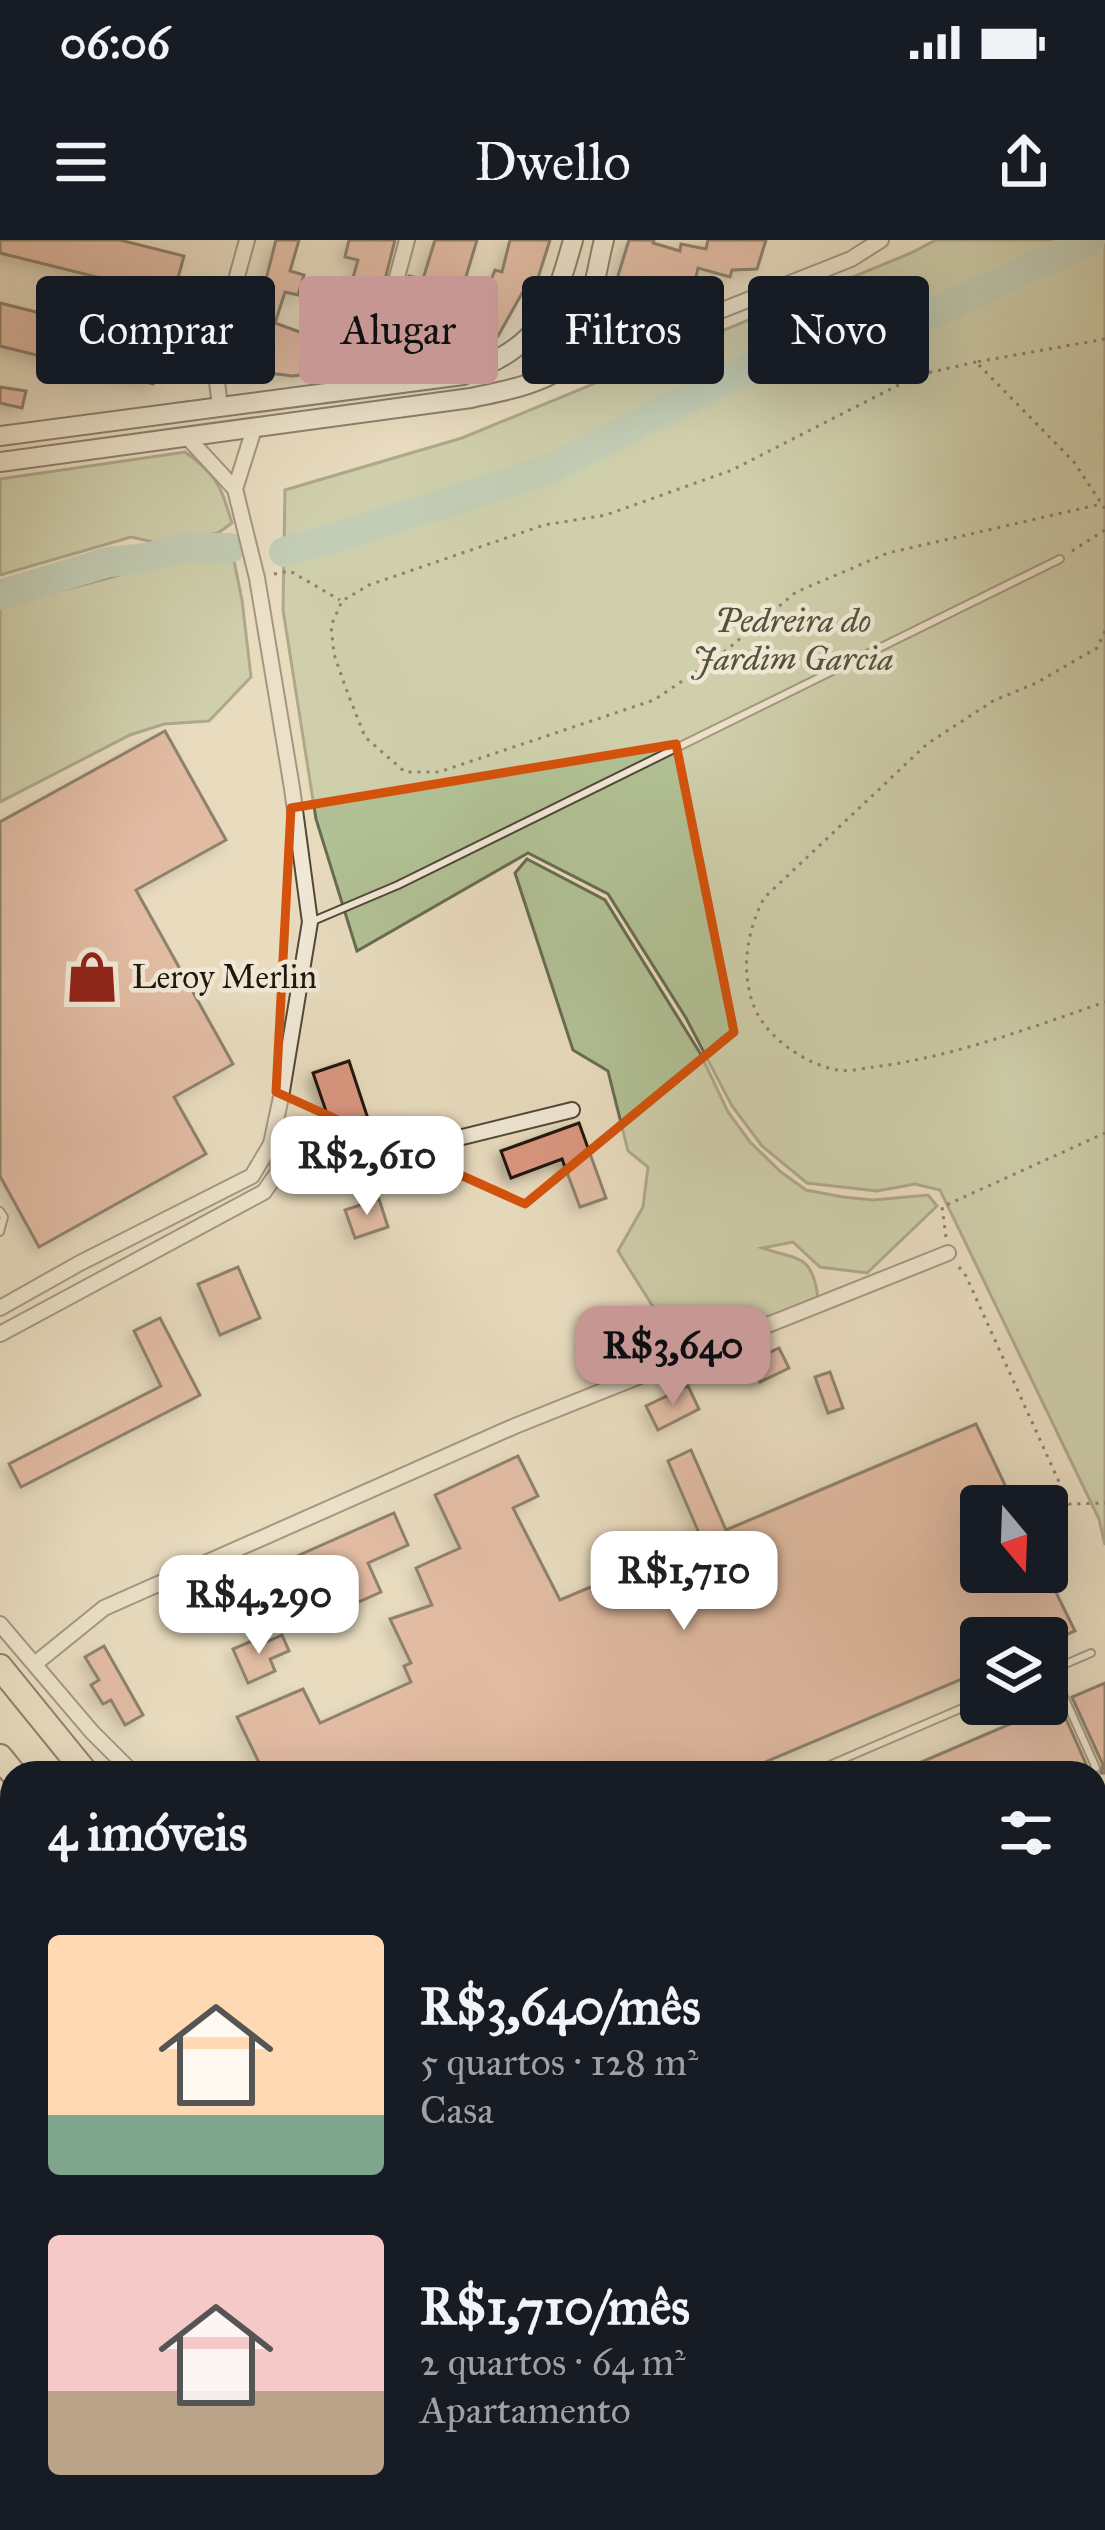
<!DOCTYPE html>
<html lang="pt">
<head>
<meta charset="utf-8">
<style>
	:root { --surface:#171b24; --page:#242831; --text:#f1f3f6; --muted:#9ea1a6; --accent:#c59692 }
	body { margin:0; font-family:"IM FELL Great Primer",serif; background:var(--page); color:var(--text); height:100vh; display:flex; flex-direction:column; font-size:45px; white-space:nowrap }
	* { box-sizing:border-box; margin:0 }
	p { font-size:39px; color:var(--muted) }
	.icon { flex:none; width:66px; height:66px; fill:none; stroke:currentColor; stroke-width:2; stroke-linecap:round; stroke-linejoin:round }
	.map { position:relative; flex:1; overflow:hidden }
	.side { position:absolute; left:0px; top:1521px; width:1107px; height:771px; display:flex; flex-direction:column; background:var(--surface); border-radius:36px 36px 0 0; box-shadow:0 12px 48px #0002 }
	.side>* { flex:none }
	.guide { position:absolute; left:36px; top:36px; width:1035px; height:108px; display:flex; gap:24px }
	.needle { width:78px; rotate:161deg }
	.fabs { position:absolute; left:960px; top:1245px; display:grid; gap:24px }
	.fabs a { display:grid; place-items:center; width:108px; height:108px; border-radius:12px; background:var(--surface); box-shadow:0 12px 48px #0002; font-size:60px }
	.price { position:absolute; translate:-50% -102px; padding:0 27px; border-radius:24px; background:#fff; color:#222; font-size:39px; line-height:78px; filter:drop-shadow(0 3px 6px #0008) }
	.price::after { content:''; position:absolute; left:50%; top:72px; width:36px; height:27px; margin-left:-18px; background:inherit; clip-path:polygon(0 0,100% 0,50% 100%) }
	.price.current { background:var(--accent); color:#111 }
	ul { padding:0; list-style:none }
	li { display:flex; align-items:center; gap:36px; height:300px; padding:0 48px }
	li span { display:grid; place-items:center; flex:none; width:336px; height:240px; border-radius:12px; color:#555 }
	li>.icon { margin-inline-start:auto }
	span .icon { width:144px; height:144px; fill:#fffc; stroke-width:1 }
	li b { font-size:51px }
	h2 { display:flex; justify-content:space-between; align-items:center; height:144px; padding:0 48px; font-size:51px }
	.tag { padding:0 42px; border-radius:12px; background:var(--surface); box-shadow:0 12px 48px #0002; font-size:42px; line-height:108px }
	.tag.current { background:var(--accent); color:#111 }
	.status { display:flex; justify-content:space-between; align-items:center; height:84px; padding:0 60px; background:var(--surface); direction:ltr }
	.status svg { height:33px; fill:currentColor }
	header { display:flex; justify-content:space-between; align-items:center; height:156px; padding:0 48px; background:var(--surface); font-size:54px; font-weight:600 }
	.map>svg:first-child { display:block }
</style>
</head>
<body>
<div class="status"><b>06:06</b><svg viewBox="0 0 49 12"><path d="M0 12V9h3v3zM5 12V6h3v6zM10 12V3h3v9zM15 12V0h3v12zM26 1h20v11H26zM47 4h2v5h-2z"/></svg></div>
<header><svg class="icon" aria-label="menu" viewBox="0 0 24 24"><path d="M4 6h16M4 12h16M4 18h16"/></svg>Dwello<svg class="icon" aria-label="share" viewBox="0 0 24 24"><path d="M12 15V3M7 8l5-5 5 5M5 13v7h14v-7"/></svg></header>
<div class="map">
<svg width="1105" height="2290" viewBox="0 0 1105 2290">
	<defs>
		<filter id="shadow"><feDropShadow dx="-6" dy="6" stdDeviation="6" flood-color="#0004"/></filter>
	</defs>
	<rect width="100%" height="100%" fill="#e8dbbe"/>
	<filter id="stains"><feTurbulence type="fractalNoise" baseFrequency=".00167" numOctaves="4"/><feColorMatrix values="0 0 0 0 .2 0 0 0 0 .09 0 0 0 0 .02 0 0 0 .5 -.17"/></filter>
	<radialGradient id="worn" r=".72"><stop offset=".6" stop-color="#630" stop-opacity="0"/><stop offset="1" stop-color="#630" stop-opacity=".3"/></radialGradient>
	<g fill="#b1c195" stroke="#686c50" stroke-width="3">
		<polygon points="936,0 1105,0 1105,1305 1099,1279 940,950 915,944 877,951 807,943 762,906 732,866 686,778 608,654 528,613 357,711 316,579 283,370 285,250 462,198 911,13"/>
		<path d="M185 212C218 236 220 245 232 283L218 293 158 303 131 297 0 335V239Z"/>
		<polygon points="233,316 242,360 251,437 209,481 164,484 130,495 0,562 0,366 109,338 177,317"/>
		<path d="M527 619 605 660 700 813 728 872 750 902 781 932 806 950 843 957 873 960 928 955 937 966 867 1033 820 1027 793 1002 762 1008C797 1020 813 1013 818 1059L727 1095 677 1105 618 1011 643 967 648 927 628 911 608 831 573 810 515 633Z"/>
		<polygon points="1105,1618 1105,1691 1095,1694 1095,1624"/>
		<polygon points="1105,2069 1105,2138 1095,2148 1095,2082"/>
		<polygon points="12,2138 12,2280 275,2280 270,2290 0,2290 0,2144"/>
		<polygon points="316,2280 377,2280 363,2290 310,2290"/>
		<polygon points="568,2280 822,2280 833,2290 576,2290"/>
		<polygon points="892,2280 1037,2280 1034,2290 897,2290"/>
	</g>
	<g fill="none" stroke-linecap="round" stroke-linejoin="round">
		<g stroke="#98bcab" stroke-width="30">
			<polyline points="284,312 331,299 549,230 753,125 827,113 878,98 1090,0"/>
			<polyline points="0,355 108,322 147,318 182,308 230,308"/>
		</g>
	</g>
	<g fill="#da9680" stroke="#20160c" stroke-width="3" filter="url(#shadow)">
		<polygon points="0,0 120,0 184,16 173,56 0,13"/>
		<polygon points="276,0 299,0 290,31 304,35 298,55 285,52 275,83 319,99 338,45 350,48 358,20 345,17 349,0 395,0 381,55 376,53 368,82 373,84 369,97 358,94 348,131 325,126 324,131 293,136 260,132 259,136 240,128 247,101 253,102 262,74 258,73 260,63"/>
		<polygon points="435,0 477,0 446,103 457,107 453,117 437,122 439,115 404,104 415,69 410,67 411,63 402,61 409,36 423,39"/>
		<polygon points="510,0 550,0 537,41 530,39 498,96 474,83 495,30 502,32"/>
		<polygon points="629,0 654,0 653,3 680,11 681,4 706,9 708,0 766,0 757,29 732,30 730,37 698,28 694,46 669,41 666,51 617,39"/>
		<polygon points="0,63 164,104 153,144 0,106"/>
		<polygon points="0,147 26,151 22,168 0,163"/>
		<polygon points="165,491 226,600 136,650 233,824 174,857 206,914 39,1007 0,936 0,582"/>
		<polygon points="349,821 374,897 339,909 313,833"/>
		<polygon points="579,883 606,958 580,967 562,919 511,938 501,911"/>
		<polygon points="379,959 388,987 355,998 345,970"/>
		<polygon points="238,1027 260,1078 220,1095 198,1044"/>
		<polygon points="160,1078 200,1155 21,1247 9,1224 161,1146 134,1091"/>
		<polygon points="779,1108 789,1128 760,1142 750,1122"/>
		<polygon points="830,1132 843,1168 828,1173 815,1137"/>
		<polygon points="688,1146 699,1169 658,1190 646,1166"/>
		<polygon points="976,1184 1015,1266 981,1266 981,1332 1046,1332 1075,1391 1047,1403 1047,1398 981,1398 981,1431 739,1533 264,1533 237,1477 303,1449 320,1483 411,1442 404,1426 411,1423 390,1379 432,1365 416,1328 460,1308 435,1255 518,1216 538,1256 513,1268 560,1360 702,1300 668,1221 691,1210 726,1290"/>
		<polygon points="394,1273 408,1305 368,1323 381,1352 313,1382 286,1321"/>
		<polygon points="282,1395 289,1411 270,1419 275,1431 248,1443 233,1409 261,1397 264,1403"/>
		<polygon points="104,1406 143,1475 125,1485 111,1460 103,1464 91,1445 99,1440 85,1417"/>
		<polygon points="1105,1443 1105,1533 1101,1533 1103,1525 1072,1457"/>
		<polygon points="1059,1463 1086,1524 1079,1528 1077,1533 896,1533"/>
	</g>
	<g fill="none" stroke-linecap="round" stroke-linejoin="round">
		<g stroke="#524738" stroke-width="10">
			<g id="lane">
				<polyline points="313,681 398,645 1060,319"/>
				<polyline points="0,971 4,977 0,992"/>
				<polyline points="1052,1430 1096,1528 1084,1533"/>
				<polyline points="1047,1432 1091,1413"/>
				<polyline points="811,1533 981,1460"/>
				<polyline points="1095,1815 1105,1799"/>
				<polyline points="1095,1865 1105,1826"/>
				<polyline points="1095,1900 1105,1926"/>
				<polyline points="1095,1947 1105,1960"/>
			</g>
		</g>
		<g stroke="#524738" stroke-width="18">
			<g id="street">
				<polyline points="589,58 633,81 672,88"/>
				<polyline points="559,131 637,104 851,19 881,0"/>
				<polyline points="367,149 407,0"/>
				<polyline points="220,167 216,133 219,102 247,0"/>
				<polyline points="235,249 254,189"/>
				<polyline points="278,925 345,926 572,870"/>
				<polyline points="0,1068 80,1023 252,936 271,904 281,857 310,682 292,548 257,338 235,249 188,198"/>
				<polyline points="0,1094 264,952 282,926 271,904"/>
				<polyline points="0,1384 92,1492 133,1533"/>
				<polyline points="36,1423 104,1368 515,1186 948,1013"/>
				<polyline points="0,1952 12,1943"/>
			</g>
		</g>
		<g stroke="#20160c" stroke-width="22">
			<g id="secondary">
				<polyline points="539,88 559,92 572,111"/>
				<path d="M0 196 463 135C540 105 552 76 573 0"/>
				<path d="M0 222 471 158C498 152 529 147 554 133 585 115 595 34 604 0"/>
			</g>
		</g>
		<g stroke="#20160c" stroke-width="28">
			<g id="highway">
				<polyline points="0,1427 86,1533"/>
				<polyline points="0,1517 13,1533"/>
				<polyline points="0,1565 12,1581"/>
				<polyline points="0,1635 12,1651"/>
				<polyline points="1095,2213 1105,2194"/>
				<polyline points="1095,2267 1105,2246"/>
				<polyline points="538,2280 545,2290"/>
				<polyline points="841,2280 850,2290"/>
				<polyline points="880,2280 887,2290"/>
				<polyline points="291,2290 298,2280"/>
				<polyline points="406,2290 420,2280"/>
				<polyline points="1056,2290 1060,2280"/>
			</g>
		</g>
		<g stroke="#20160c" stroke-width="3" stroke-dasharray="3 6" stroke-linecap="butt">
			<polyline points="1105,99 976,122 1074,222 1105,269"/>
			<polyline points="976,122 918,135 732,230 606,275 544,285 369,345 342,361 331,386 334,414 345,446 365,497 405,532 439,532 654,460 718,417 796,352 888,313 1101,264"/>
			<polyline points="1072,311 1105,290"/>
			<polyline points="274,334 290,331 340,360"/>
			<path d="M1105 391 1097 408 1036 443 993 461 927 504 764 658C746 693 739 736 757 773 771 800 807 825 838 830 849 832 863 828 874 827 952 817 1030 788 1105 762"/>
			<polyline points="946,997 942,967 1105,893"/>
			<polyline points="959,1027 966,1036 1069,1264 1105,1263"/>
		</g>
		<use href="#lane" stroke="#f0e8d5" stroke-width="6"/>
		<use href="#street" stroke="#f0e8d5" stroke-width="14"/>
		<use href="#secondary" stroke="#f0e8d5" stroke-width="18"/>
		<use href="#highway" stroke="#e8dbbe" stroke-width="24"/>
		<g stroke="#20160c" stroke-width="9">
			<g id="rail">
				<polyline points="1095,1704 1105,1700"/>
				<polyline points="0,2133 12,2127"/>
			</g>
		</g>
		<use href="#rail" stroke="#f0e8d5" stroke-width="4.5" stroke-dasharray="14" stroke-linecap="butt"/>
		<g stroke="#20160c" stroke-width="28" stroke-linecap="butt">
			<polyline id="highway-bridge" points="490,2290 511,2280"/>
		</g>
		<use href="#highway-bridge" stroke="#e8dbbe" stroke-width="24"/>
	</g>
	<path d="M0 0H1105V2290H0ZM676 504 734 792 525 964 276 852 291 568Z" fill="#e8dbbe" fill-opacity=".55" fill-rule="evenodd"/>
	<path fill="none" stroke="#d4520c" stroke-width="9" stroke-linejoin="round" d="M676 504 734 792 525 964 276 852 291 568Z"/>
	<defs>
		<g id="shop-bare" transform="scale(4.14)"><path d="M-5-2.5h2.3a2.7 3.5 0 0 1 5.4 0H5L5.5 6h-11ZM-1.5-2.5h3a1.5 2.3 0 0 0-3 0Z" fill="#8f2418" stroke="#f0e8d5" stroke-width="2.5" paint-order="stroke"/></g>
	</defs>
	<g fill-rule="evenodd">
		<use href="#shop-bare" x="92" y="737"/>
	</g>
	<g text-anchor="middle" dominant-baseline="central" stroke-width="9" stroke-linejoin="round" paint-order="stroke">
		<g font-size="33" font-style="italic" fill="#53523c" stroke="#f0e8d5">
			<text x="793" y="381">Pedreira do<tspan x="793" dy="38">Jardim Garcia</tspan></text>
		</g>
		<g font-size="33" fill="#20160c" stroke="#f0e8d5" text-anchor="start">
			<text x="132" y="737">Leroy Merlin</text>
		</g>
	</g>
	<rect width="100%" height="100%" filter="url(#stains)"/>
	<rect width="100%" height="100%" fill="url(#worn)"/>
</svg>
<div class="fabs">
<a><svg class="needle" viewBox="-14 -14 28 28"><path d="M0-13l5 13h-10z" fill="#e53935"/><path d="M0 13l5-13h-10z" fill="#9ea1a6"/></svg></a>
<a><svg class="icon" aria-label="layers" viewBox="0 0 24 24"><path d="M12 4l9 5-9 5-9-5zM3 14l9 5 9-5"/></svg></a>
</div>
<b class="price" style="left:367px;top:978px">R$2,610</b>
<b class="price current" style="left:673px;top:1168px">R$3,640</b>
<b class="price" style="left:684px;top:1393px">R$1,710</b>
<b class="price" style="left:259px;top:1417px">R$4,290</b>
<div class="guide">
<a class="tag">Comprar</a>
<a class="tag current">Alugar</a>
<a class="tag">Filtros</a>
<a class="tag">Novo</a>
</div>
<section class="side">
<h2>4 imóveis<svg class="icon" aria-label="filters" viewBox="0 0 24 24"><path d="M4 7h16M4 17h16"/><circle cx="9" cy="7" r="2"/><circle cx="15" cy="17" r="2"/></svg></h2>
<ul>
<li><span style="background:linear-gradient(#ffd9b3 75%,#7fa58c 0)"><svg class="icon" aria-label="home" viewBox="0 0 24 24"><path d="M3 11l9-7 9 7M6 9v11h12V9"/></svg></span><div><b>R$3,640/mês</b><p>5 quartos · 128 m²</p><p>Casa</p></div></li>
<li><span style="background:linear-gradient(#f6c9c9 65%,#b9a48a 0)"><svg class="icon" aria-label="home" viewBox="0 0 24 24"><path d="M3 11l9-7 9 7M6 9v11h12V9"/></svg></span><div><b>R$1,710/mês</b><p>2 quartos · 64 m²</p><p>Apartamento</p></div></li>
</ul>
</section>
</div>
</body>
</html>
